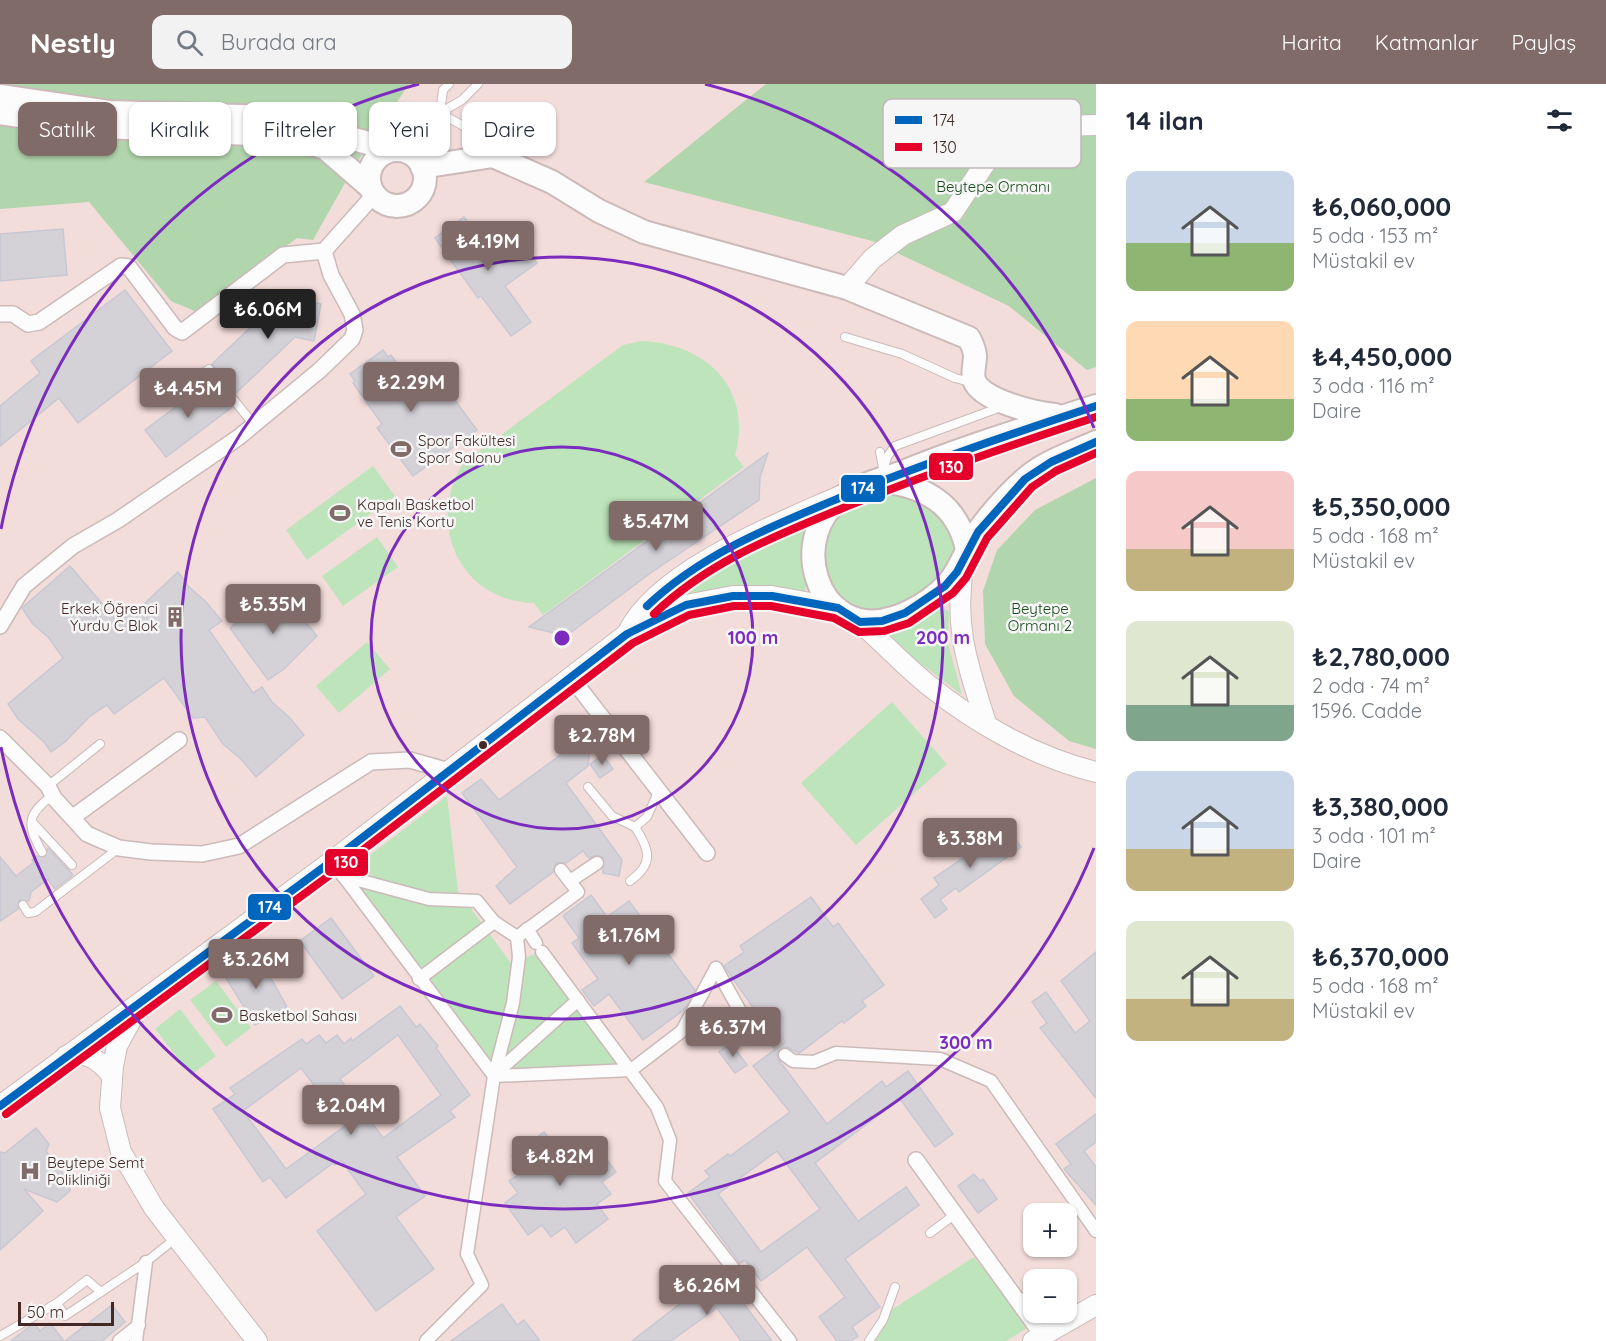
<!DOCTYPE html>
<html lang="tr">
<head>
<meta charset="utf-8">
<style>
	:root { --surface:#fff; --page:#f2f2f3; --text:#1f2937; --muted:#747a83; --accent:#806b69 }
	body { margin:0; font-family:Quicksand,sans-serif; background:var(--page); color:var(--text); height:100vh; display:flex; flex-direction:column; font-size:22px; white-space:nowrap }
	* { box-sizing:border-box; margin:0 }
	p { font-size:20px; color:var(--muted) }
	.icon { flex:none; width:33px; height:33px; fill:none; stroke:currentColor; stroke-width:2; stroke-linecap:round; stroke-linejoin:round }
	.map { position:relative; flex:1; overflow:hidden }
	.side { display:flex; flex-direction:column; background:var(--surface); width:510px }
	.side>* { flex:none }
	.guide { position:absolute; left:18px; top:18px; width:570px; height:54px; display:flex; gap:12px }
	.tools { position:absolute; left:1023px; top:1119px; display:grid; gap:12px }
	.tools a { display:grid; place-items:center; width:54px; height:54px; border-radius:12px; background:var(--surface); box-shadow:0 2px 4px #0004; font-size:30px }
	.scale { position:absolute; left:18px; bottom:15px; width:96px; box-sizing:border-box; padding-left:6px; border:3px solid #432825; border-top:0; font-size:16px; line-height:21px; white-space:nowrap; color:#432825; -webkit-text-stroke:4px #f6f6f6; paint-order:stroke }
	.price { position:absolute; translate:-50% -51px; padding:0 14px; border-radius:6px; background:var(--accent); color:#fff; font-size:20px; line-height:39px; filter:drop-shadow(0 2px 3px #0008) }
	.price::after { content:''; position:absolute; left:50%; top:36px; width:18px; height:14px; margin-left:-9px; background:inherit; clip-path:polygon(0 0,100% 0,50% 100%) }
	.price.selected { background:#222; color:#fff }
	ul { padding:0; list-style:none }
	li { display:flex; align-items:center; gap:18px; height:150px; padding:0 30px }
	li span { display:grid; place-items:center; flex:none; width:168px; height:120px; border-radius:12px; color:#555 }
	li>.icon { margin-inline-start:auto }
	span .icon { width:72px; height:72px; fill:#fffc; stroke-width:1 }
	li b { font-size:26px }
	h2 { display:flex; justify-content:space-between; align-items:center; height:72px; padding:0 30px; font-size:26px }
	.tag { padding:0 21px; border-radius:12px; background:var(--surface); box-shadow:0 2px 4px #0004; font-size:21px; line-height:54px }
	.tag.selected { background:var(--accent); color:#fff }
	header { display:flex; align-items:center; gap:36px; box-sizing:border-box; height:84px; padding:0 30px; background:var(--accent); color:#fff }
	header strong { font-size:28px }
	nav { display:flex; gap:33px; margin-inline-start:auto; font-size:21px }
	.search { width:420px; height:54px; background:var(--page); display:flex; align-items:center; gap:15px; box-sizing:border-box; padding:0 21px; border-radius:12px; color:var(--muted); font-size:22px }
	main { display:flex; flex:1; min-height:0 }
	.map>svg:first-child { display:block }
</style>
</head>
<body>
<header>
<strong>Nestly</strong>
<div class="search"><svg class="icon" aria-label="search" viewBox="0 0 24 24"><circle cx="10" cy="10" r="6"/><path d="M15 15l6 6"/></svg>Burada ara</div>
<nav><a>Harita</a><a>Katmanlar</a><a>Paylaş</a></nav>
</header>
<main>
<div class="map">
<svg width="1096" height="1257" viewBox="0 0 1096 1257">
	<rect width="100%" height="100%" fill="#f0e8e8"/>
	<path fill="#f3dddb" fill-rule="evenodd" d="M153 0H1096V1257H0V90ZM1034 1130H1066V1162H1034ZM1034 1196H1066V1228H1034Z"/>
	<g fill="#bee4bb">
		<path d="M641 257C705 259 754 304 735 371L744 383 543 531 534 519C459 517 426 440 463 379L623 261Z"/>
		<polygon points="373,382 395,412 307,476 286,446"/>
		<path d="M888 408 933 420 957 461C951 485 936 500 915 512 901 520 887 528 872 529 862 529 854 523 847 517 799 476 831 414 888 408Z"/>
		<path d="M809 433 801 474 806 502 805 509C749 495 710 499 659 527L658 523 708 487Z"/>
		<polygon points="377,453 398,483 343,522 322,492"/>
		<polygon points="940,520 949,528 948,559 962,611 903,566 884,544"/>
		<polygon points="367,558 390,585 339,629 316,602"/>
		<polygon points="892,618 947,680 856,761 801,699"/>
		<polygon points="447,712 458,807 511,879 535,870 619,982 508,987 489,979 362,808 357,795 356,782"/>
		<polygon points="216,897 251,944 226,963 190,916"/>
		<polygon points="180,925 216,972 191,991 155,945"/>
		<polygon points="974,1173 1029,1243 1006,1257 871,1257 888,1228"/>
	</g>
	<g fill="#b1d5ad">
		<polygon points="0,0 409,0 354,83 313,156 297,154 199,229 171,217 89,118 0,125"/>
		<polygon points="766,0 1096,0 1096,283 1087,286 1009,222 872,157 644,98"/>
		<polygon points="1096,394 1096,665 1069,657 1014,612 985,560 983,507 997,466 1035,426"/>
	</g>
	<g fill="#d4d2d7" stroke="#c7c8d3" stroke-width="1.5" fill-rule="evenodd">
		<polygon points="464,133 496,178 522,159 537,179 505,202 531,238 511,252 481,212 478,214 435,154"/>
		<polygon points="63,145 67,191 0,197 0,150"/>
		<polygon points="125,206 172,267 78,339 59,314 0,362 0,322 40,289 31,277"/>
		<polygon points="277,211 321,220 314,257 295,253 236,309 212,280 275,220"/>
		<polygon points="383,266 388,273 391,271 420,312 441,297 477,346 413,392 377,344 382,340 353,299 355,297 350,290"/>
		<polygon points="211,297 232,323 166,373 145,346"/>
		<polygon points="768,369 760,393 759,416 652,488 566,552 529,543"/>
		<polygon points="70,482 118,538 144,520 178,488 188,502 206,518 222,537 209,546 253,609 262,603 272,618 289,633 304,651 256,693 241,675 223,660 205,633 193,634 164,594 114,630 107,621 89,633 65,658 51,668 44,658 18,635 8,620 63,574 49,554 32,539 22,524"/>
		<polygon points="273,505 284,520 310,543 317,552 284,585 268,596 230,544"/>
		<polygon points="574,661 590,663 588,682 566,699 622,776 619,792 603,789 603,774 597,771 589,774 583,767 566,779 556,779 553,788 510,820 496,802 517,783 462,709 481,695 499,716"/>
		<polygon points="603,671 613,685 600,694 590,680"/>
		<polygon points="1007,744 1021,763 959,808 956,804 940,816 947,825 935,834 921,815 939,801 934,794"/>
		<polygon points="48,764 73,791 55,805 48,795 31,808 29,817 19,816 18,825 0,837 0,773 16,792 34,778 32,776 37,772 45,773"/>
		<polygon points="591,811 607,833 629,817 695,906 685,925 643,956 609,910 594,922 582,906 598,895 572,859 579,854 563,832"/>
		<path d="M811 813 833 843 838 839 884 901 862 917 866 922 844 939 842 937 799 969 787 963 781 964 777 969 778 975 827 1040 882 997 886 1003 908 987 953 1050 935 1063 900 1015 815 1079 858 1137 906 1103 919 1121 845 1175 880 1223 852 1243 858 1252 851 1257H837L819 1233 845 1213 807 1163 761 1197 745 1176 740 1179 688 1109 710 1093 705 1087 728 1070 730 1072 790 1028 753 982 785 958 773 942H766L724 882 744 868 740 862ZM777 1067 820 1125 761 1168 718 1110Z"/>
		<polygon points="331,834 374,892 342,915 300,857"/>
		<polygon points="256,867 287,923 255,941 226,894 247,879 244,874"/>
		<polygon points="1096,868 1096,1014 1040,944 1047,939 1032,918 1046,908 1075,949 1090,937 1061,897"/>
		<path d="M400 922 416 943 420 940 438 962 436 964 470 1011 450 1027 455 1033 397 1073 425 1112 396 1133 434 1185 376 1227 317 1147 366 1110 341 1076 335 1081 333 1079 286 1114 270 1093 263 1098 213 1025 235 1010 230 1004 302 955 306 960 319 951 326 959 337 951 344 960 351 954 352 957ZM398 951 441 1011 383 1054 340 995ZM301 984 345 1042 286 1085 243 1027Z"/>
		<polygon points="731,959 747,981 735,989 719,968"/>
		<polygon points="1096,1030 1096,1058 1084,1067 1096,1083 1096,1121 1064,1085 1071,1080 1056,1060"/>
		<polygon points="36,1044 49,1060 46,1067 70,1099 70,1107 57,1118 24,1105 43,1127 0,1166 0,1068 5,1069"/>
		<polygon points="544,1048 556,1064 569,1054 578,1066 592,1055 616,1088 602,1098 611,1110 597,1120 608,1135 576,1159 565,1143 551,1153 542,1141 528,1151 505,1119 518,1109 509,1097 523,1087 512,1072"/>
		<polygon points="974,1090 980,1097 983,1095 997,1115 978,1129 958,1102"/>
		<polygon points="725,1195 772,1257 741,1257 717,1224 671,1257 632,1257 699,1205 703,1211"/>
		<polygon points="502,1220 517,1241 524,1236 540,1257 451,1257"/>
		<polygon points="112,1221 125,1238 102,1257 65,1257"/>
		<polygon points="34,1239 40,1247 50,1239 64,1257 11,1257"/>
	</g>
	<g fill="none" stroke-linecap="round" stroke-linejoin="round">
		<polyline stroke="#cdc2c1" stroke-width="12" stroke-dasharray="12 6" stroke-linecap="butt" points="773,954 785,971"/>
		<g stroke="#cbbab9" stroke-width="10">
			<g id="service">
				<polyline points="449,0 443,6 440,29 462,16 478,0"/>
				<polyline points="440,29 499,62 504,69"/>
				<polyline points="845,253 902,270 955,294 970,298"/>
				<polyline points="170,313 209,285 254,341"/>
				<polyline points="880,368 883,384"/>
				<polyline points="881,393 887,373 895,362 1001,323"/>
				<polyline points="48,702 100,660"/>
				<polyline points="588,703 612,732 635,743"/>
				<polyline points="32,738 72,781"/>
				<path d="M42 768C26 740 27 730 53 711"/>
				<path d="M630 797C654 780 650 766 635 743L647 733 658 708"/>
				<polyline points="23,821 28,829 35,828 119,764"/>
				<polyline points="223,859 236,877"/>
				<polyline points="930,1149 954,1131"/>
				<polyline points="1017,1217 1029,1210"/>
				<polyline points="57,1219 65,1232 146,1178 176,1154"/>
				<polyline points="0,1252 57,1219 87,1196 101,1208"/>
				<polyline points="869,1257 883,1236 895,1203"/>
			</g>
		</g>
		<g stroke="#cbbab9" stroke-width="15">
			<g id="pedestrian">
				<polyline points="332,777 494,992"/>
				<polyline points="343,792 429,815 477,817 494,838 517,853"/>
				<polyline points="570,797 597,779"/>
				<polyline points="527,845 536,859"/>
				<polyline points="517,853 578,808 561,786"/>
				<polyline points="542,868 657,1023 670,1056 665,1097 790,1257"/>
				<polyline points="716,884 750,945 773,954"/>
				<polyline points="419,895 494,838"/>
				<polyline points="785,971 793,977 814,978 836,969 940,975 991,997 1096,1147"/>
				<polyline points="494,991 578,916"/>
				<polyline points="494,992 631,986 682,947 716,884"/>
				<polyline points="119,1257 139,1241"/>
				<polyline points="136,1257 146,1178"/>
				<polyline points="426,1257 482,1201 467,1170 494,992 513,919 519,873 517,853"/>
			</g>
		</g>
		<g stroke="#cbbab9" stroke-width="18">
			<g id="minor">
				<polyline points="0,230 13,230 28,240 39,238 121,182 129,183 175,244 182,248 283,171 324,167 374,111"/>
				<polyline points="0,542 24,502 73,462 118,436 239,353 320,286 352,255 355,246 352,230 331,191 324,167"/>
				<polyline points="570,592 707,769"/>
				<polyline points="0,654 48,702 54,714 87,750 119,764 151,768 202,770 239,762 371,678 410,676 449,687"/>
				<polyline points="73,733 179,656"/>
				<polyline points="916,1076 1043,1252"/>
			</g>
		</g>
		<g stroke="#cbbab9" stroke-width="22">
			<g id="tertiary">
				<polyline points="847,204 872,175 903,151 953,128 988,75 1014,54 1058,42 1096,41"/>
				<path d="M964 478C953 541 967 579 986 639"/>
				<path d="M860 538C882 558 904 581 927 600 975 639 1035 673 1096 688"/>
				<path d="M628 548C659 485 780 439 842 411"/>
				<polyline points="136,927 117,962 113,982 110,1024 121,1068 154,1124 257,1257"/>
				<path d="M66 972C86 966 100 976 112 992"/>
				<polyline points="0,1022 332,777 627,550 686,521 733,512 772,512 838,524"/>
				<polyline points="1033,1257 1096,1221"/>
			</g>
		</g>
		<g stroke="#cbbab9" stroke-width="26">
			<g id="secondary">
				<polyline points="0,12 109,28 270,33 395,66"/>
				<polyline points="0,29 85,42 249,50 304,58 325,64 370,103"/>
				<circle cx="397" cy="94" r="28"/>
				<path d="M422 83 493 72 552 98 599 127 644 148 847 204 969 254C972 260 975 266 975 272 975 279 972 289 974 296 981 317 1036 329 1055 331"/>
				<path d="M1096 322C1031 343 966 362 903 388 886 394 864 399 848 409 783 448 816 558 893 534 916 527 946 508 957 486 964 474 969 462 976 450 989 432 1007 411 1024 396 1043 378 1072 369 1096 358"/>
				<path d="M882 397C925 402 957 420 967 465"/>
			</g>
		</g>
		<use href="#service" stroke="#fdfcfc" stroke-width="8"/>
		<use href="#pedestrian" stroke="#fdfcfc" stroke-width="12"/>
		<use href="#minor" stroke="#fdfcfc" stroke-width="15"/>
		<use href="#tertiary" stroke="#fdfcfc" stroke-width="20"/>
		<use href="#secondary" stroke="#fdfcfc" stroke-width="22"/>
		<g stroke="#f6f6f6" stroke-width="12">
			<g id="bus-1">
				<path d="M647 522C703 469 772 442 842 413 925 379 1010 350 1096 322"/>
				<polyline points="0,1022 332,777 627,550 686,521 733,512 772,512 838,524 860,538 882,537 905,529 945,502 957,488 978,448 1025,395 1051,378 1096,358"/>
			</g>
		</g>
		<g stroke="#f6f6f6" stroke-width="12">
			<g id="bus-2">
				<path d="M654 530C708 478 775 452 843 424 926 390 1011 361 1096 333"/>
				<polyline points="6,1030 338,785 633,559 689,531 734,522 771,522 834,534 859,548 884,547 909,539 953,509 966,494 987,454 1032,403 1056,387 1096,369"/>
			</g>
		</g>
		<use href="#bus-1" stroke="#0065bd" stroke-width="8"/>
		<use href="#bus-2" stroke="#e4002b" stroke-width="8"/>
	</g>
	<g fill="none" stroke="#7b2cbf" stroke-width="3">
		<circle cx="562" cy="554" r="191"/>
		<circle cx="562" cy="554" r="381"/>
		<path d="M1094 764A572 572 0 0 1 1 663M1 445A572 572 0 0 1 419 0M705 0A572 572 0 0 1 1094 344"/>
	</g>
	<defs>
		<g id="stadium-bare" transform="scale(1.62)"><path d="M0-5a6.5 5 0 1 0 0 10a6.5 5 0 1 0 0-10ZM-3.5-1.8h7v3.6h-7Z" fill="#806b69" stroke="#f6f6f6" stroke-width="2.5" paint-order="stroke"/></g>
		<g id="building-bare" transform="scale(1.62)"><path d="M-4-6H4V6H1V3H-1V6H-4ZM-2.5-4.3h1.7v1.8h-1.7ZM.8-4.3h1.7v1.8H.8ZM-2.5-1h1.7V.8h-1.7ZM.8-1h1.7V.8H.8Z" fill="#806b69" stroke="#f6f6f6" stroke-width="2.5" paint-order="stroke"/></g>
		<g id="hospital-bare" transform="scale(1.62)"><path d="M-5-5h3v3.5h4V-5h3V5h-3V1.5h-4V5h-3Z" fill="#806b69" stroke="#f6f6f6" stroke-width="2.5" paint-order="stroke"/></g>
	</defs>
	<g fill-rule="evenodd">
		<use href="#stadium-bare" x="401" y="365"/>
		<use href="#stadium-bare" x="340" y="429"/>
		<use href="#building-bare" x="175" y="533"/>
		<use href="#stadium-bare" x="222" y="931"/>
		<use href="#hospital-bare" x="30" y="1087"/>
	</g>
	<circle fill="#432825" stroke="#f6f6f6" stroke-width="2" cx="483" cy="661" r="5"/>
	<g text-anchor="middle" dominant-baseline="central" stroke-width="5" stroke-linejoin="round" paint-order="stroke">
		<g font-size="15" fill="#194c1c" stroke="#f6f6f6">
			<text x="993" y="102">Beytepe Ormanı</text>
			<text x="1040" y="524">Beytepe<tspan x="1040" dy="17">Ormanı 2</tspan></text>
		</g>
		<g font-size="15" fill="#432825" stroke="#f6f6f6" text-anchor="start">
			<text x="418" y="356">Spor Fakültesi<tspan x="418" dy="17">Spor Salonu</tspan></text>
			<text x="357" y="420">Kapalı Basketbol<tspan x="357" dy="17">ve Tenis Kortu</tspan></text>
			<text x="158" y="524" text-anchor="end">Erkek Öğrenci<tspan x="158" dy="17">Yurdu C Blok</tspan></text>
			<text x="239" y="931">Basketbol Sahası</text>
			<text x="47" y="1078">Beytepe Semt<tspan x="47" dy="17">Polikliniği</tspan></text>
		</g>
	</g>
	<rect x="883" y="15" width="198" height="69" rx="9" fill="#f6f6f6" stroke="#c0b8b7" stroke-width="1.5"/>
	<rect x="895" y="32" width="27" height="8" fill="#0065bd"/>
	<rect x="895" y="59" width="27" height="8" fill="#e4002b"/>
	<g font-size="16" fill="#432825">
		<text x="933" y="42">174</text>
		<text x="933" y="69">130</text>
	</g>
	<circle cx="562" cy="554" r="9" fill="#7b2cbf" stroke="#f6f6f6" stroke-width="3"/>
	<g font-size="18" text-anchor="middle" font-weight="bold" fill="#7b2cbf" stroke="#f6f6f6" stroke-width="5" stroke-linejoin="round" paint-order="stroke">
		<text x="753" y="560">100 m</text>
		<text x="943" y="560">200 m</text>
		<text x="966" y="965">300 m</text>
	</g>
	<g stroke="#f6f6f6" stroke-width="2">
		<rect x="928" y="368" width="46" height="29" rx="6" fill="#e4002b"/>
		<rect x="840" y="390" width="46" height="29" rx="6" fill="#0065bd"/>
		<rect x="324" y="764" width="45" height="29" rx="6" fill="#e4002b"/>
		<rect x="247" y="809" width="45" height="28" rx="6" fill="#0065bd"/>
	</g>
	<g font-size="16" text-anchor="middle" font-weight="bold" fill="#fff">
		<text x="951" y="389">130</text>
		<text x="863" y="410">174</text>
		<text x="346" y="784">130</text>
		<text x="270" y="829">174</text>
	</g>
</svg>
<div class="tools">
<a>+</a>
<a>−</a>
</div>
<div class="scale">50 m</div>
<b class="price" style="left:488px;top:188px">₺4.19M</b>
<b class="price selected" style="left:268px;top:256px">₺6.06M</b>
<b class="price" style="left:411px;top:329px">₺2.29M</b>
<b class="price" style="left:188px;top:335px">₺4.45M</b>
<b class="price" style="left:656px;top:468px">₺5.47M</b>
<b class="price" style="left:273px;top:551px">₺5.35M</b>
<b class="price" style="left:602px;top:682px">₺2.78M</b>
<b class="price" style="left:970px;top:785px">₺3.38M</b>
<b class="price" style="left:629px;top:882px">₺1.76M</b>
<b class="price" style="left:256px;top:906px">₺3.26M</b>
<b class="price" style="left:733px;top:974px">₺6.37M</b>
<b class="price" style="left:351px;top:1052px">₺2.04M</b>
<b class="price" style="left:560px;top:1103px">₺4.82M</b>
<b class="price" style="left:707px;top:1232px">₺6.26M</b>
<div class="guide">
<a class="tag selected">Satılık</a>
<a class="tag">Kiralık</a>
<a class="tag">Filtreler</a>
<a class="tag">Yeni</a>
<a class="tag">Daire</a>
</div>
</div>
<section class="side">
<h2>14 ilan<svg class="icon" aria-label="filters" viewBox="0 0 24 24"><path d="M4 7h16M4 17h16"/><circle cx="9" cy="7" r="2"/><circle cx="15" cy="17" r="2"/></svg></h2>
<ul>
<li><span style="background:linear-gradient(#c9d6e8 60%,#8fb573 0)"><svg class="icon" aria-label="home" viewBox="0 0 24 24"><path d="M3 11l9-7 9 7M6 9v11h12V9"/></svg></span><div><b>₺6,060,000</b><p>5 oda · 153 m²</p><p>Müstakil ev</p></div></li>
<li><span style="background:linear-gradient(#ffd9b3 65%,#8fb573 0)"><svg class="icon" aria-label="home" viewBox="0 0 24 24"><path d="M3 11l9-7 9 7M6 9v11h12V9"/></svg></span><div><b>₺4,450,000</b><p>3 oda · 116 m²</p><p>Daire</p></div></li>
<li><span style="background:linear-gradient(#f6c9c9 65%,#c2b280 0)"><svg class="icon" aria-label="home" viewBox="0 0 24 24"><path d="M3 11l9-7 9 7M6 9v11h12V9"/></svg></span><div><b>₺5,350,000</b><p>5 oda · 168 m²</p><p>Müstakil ev</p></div></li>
<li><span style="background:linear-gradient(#dfe7d0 70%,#7fa58c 0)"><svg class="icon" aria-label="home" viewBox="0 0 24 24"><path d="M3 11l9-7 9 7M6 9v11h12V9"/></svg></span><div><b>₺2,780,000</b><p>2 oda · 74 m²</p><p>1596. Cadde</p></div></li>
<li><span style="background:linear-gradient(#c9d6e8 65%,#c2b280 0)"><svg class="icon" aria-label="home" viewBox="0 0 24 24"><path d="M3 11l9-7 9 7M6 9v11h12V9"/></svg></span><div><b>₺3,380,000</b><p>3 oda · 101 m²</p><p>Daire</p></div></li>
<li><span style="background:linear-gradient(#dfe7d0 65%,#c2b280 0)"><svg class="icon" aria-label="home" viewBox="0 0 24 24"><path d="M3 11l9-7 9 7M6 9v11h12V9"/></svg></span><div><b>₺6,370,000</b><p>5 oda · 168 m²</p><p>Müstakil ev</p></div></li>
</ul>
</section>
</main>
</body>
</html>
